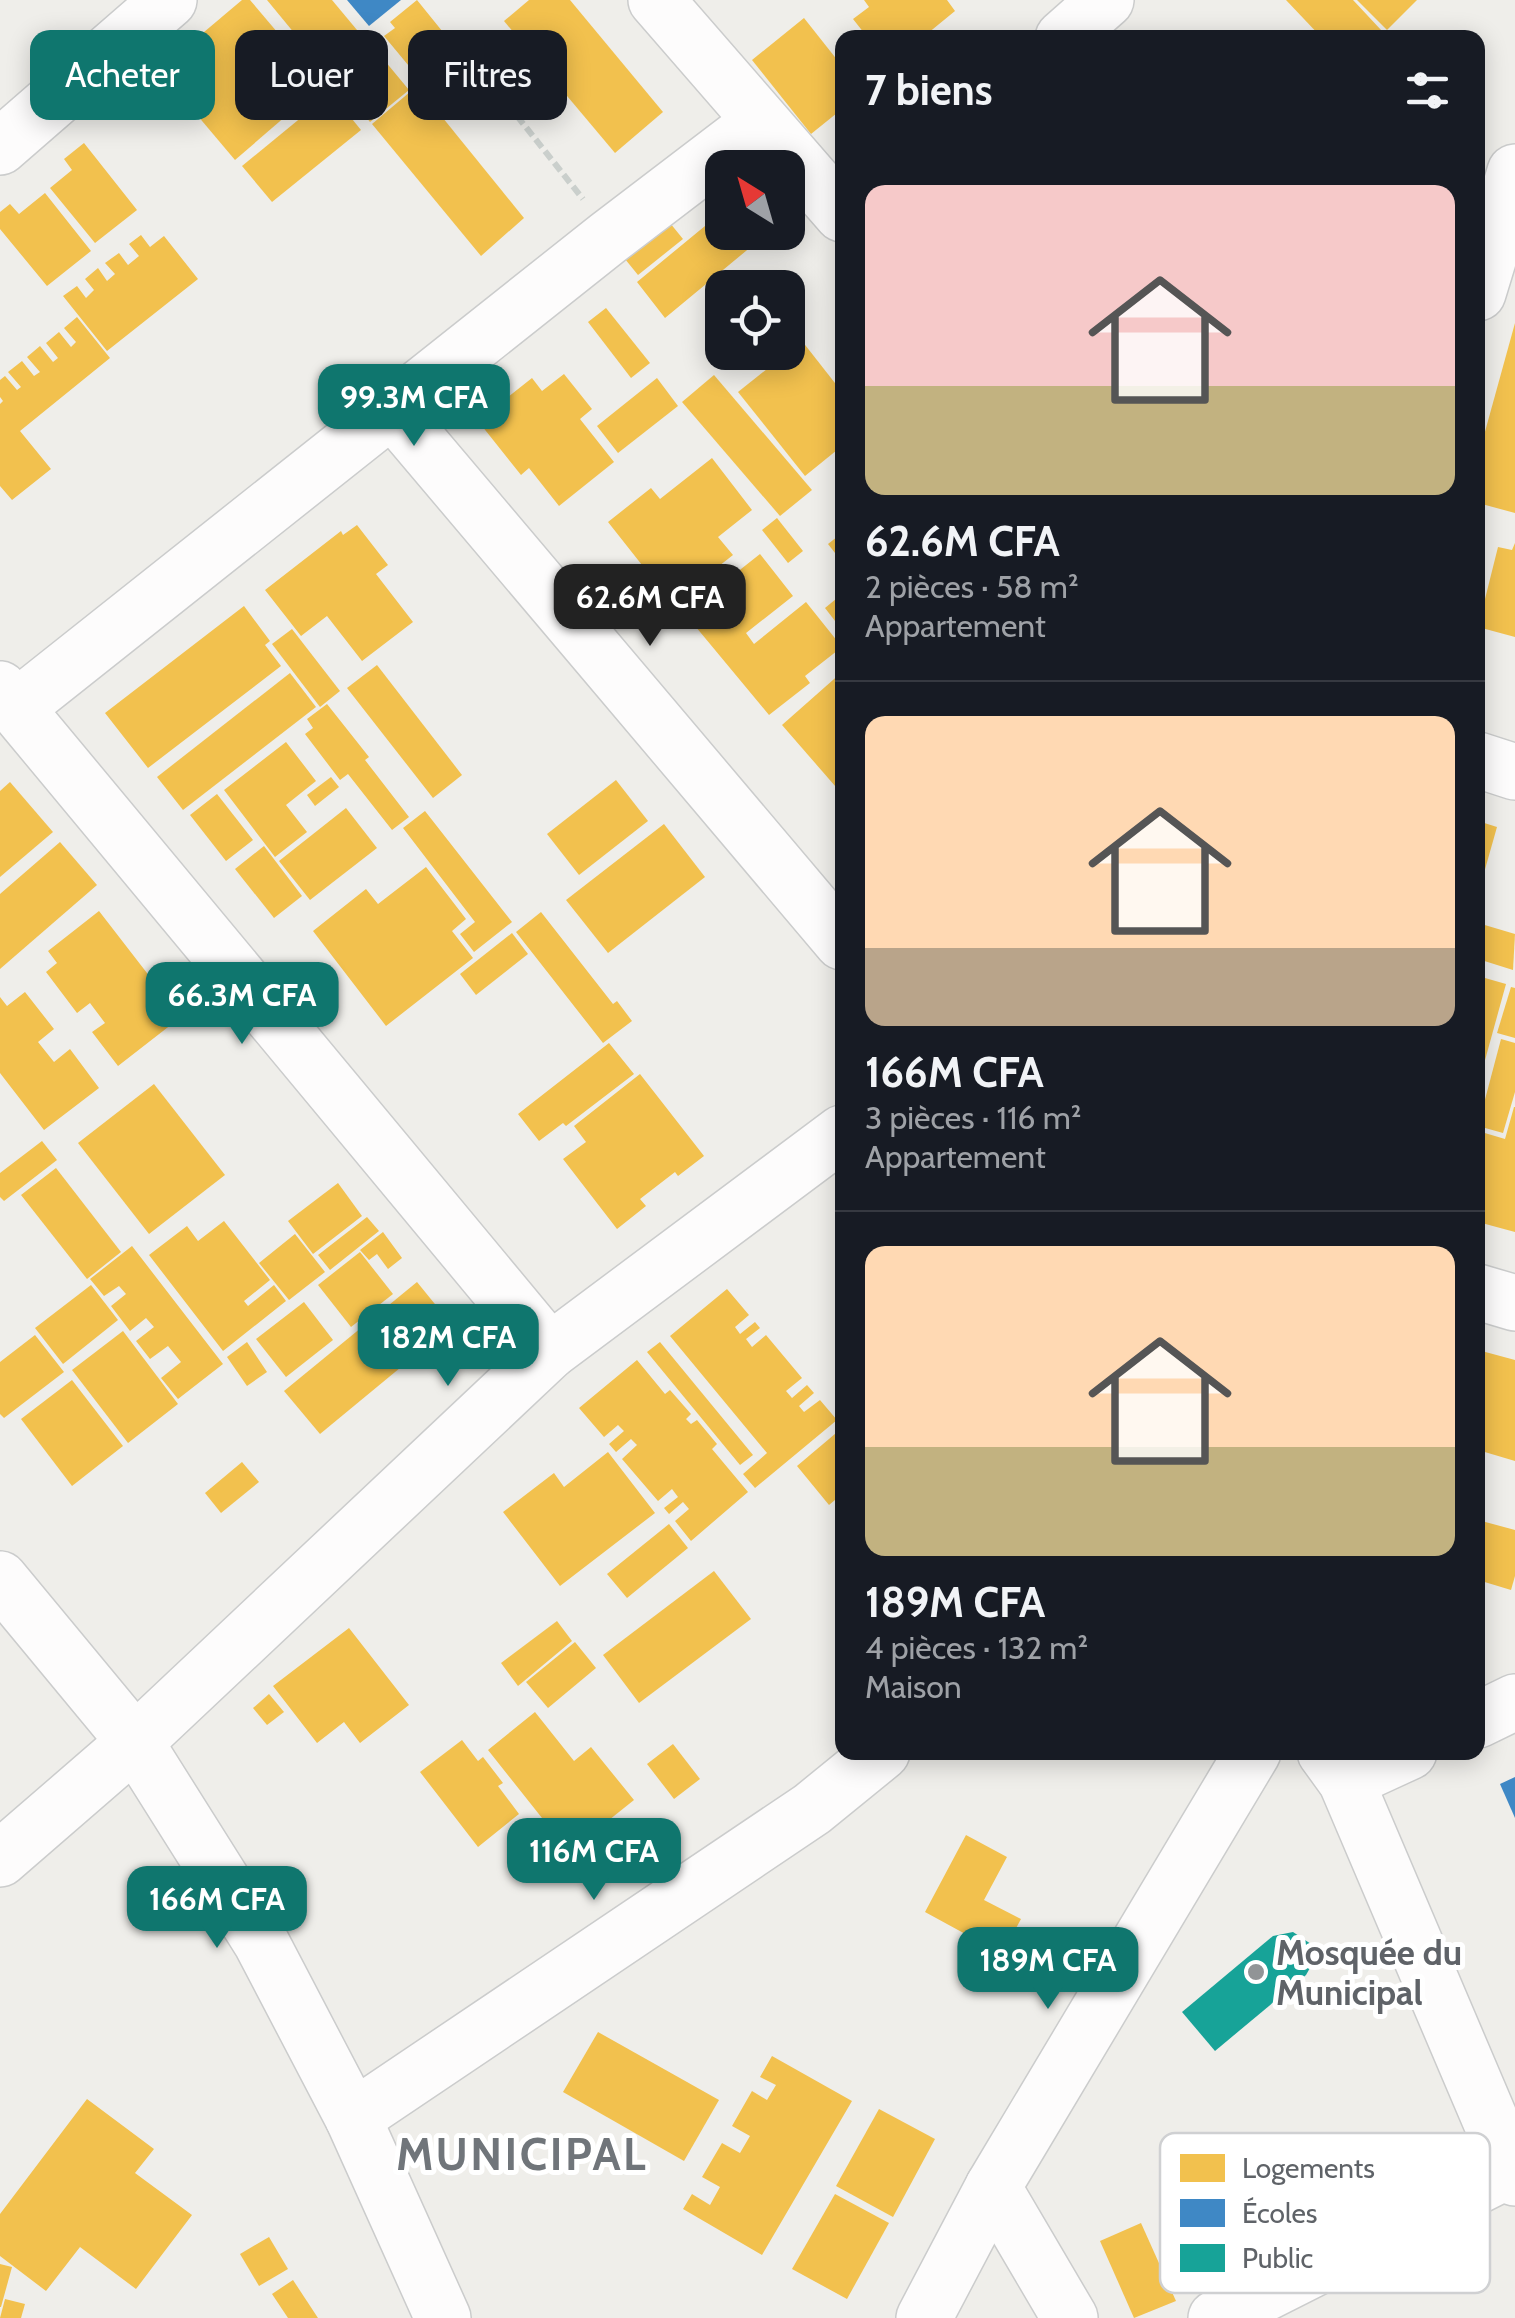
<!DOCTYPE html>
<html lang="fr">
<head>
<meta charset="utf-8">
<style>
	:root { --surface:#171b24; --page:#20242c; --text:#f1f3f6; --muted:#9ea1a6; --line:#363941; --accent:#0f766e }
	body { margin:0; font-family:Cabin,sans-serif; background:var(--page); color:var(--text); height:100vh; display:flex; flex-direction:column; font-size:38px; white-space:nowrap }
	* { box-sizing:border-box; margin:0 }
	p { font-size:32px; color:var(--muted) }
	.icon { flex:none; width:55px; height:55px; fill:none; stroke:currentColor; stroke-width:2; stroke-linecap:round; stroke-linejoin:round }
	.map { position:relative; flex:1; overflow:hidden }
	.details { position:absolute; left:835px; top:30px; width:650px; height:1730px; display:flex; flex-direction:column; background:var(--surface); border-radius:20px; box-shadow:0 5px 25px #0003 }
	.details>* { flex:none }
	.hud { position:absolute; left:30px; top:30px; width:655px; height:90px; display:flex; gap:20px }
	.needle { width:65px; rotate:323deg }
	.fabs { position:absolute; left:705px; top:150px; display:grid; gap:20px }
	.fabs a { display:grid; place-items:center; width:100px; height:100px; border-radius:20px; background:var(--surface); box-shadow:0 5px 25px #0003; font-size:50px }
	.price { position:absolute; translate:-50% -85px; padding:0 22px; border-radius:20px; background:var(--accent); color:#fff; font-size:32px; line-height:65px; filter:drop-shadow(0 2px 5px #0008) }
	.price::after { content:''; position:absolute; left:50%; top:60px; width:30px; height:22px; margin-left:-15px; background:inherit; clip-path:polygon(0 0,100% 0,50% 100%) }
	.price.current { background:#222; color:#fff }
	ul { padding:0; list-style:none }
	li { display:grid; align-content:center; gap:20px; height:530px; padding:0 30px }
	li+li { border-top:2px solid var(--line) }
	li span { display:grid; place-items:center; height:310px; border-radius:20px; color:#555 }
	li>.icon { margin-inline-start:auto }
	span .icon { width:180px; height:180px; fill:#fffc; stroke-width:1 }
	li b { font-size:42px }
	h2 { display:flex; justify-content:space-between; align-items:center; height:120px; padding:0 30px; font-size:42px }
	.chip { padding:0 35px; border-radius:20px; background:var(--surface); box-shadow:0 5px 25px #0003; font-size:35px; line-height:90px }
	.chip.current { background:var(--accent); color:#fff }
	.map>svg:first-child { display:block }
</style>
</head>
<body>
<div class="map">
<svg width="1515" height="2318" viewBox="0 0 1515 2318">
	<rect width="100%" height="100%" fill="#efeeea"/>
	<g fill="#f2c14e">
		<polygon points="242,0 250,0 322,85 235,160 159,70"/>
		<polygon points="267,0 332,0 362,36 323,68"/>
		<polygon points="417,0 455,47 418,77 384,36 395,28 390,22"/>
		<polygon points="529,0 570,0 663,112 615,153 504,21"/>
		<polygon points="864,0 947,0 955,11 922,38 868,38 853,19 869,7"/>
		<polygon points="1286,0 1353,0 1382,31 1376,38 1322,38"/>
		<polygon points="1357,0 1417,0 1387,30"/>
		<polygon points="804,18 842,66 842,109 811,134 752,60"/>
		<polygon points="486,32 497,46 464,74 453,60"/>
		<polygon points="375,49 409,90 370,122 332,76 358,54 362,60"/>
		<polygon points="444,66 460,86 439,104 422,84"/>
		<polygon points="417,86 524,218 481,256 372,124"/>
		<polygon points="331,93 361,130 272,202 242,166"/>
		<polygon points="84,143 137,210 95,243 50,188 72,170 64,159"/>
		<polygon points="45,193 91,251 47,286 0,229 0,212 10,204 19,214"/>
		<polygon points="722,212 722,232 751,232 758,241 665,318 637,282"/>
		<polygon points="670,223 683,239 638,275 625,259"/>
		<polygon points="141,235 150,247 164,236 198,279 107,351 63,296 77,286 86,298 94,290 85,279 98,268 107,281 115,274 105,263 119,253 128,265 139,256 129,244"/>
		<polygon points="606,308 650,363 631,378 588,322"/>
		<polygon points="77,317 110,358 20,431 51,469 12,500 0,486 0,404 3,401 0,397 0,380 5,376 17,390 21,387 8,372 22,361 34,376 40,372 27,357 40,346 53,362 58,358 46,343 59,332 71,347 76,342 64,328"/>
		<polygon points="1515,323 1515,513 1478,503 1478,457"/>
		<polygon points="802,341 842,392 842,446 805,476 738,392"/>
		<polygon points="564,374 592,409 580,419 614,462 559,506 529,468 521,475 478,421 532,378 542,391"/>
		<polygon points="714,375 812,490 780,516 682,402"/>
		<polygon points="657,378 678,406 618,453 597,426"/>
		<polygon points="712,458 752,510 718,537 733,555 672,603 608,522 651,488 660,499"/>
		<polygon points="777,518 803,551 788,563 762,530"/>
		<polygon points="357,525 388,565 376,574 413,622 362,661 327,616 301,636 265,590 341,531 343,535"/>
		<polygon points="842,533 842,562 828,544"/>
		<polygon points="1515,543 1515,637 1478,627 1498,547 1512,550"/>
		<polygon points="760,554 793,596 746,633 754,644 806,602 842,647 805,676 810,683 769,715 676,603 714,573 722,584"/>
		<polygon points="842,594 842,630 825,608"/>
		<polygon points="244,606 270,641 265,645 281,666 148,768 105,713"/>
		<polygon points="292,629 340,691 320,707 272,644"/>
		<polygon points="377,665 462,775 433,798 347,688"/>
		<polygon points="842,672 842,794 782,725"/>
		<polygon points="290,673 316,707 183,810 157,777"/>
		<polygon points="327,704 369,757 365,760 409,817 392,830 348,774 340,780 305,734 313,728 307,719"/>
		<polygon points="286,742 316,781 286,805 307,832 275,857 224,790"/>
		<polygon points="331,777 339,787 315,806 307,795"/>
		<polygon points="616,780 648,821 579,875 547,834"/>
		<polygon points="10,782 53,832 0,877 0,791"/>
		<polygon points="217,794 253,840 226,861 190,815"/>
		<polygon points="346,808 377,848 310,900 279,861"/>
		<polygon points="425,811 512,922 474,952 460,934 475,922 403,828"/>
		<polygon points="1478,821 1497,827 1482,880 1478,879"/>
		<polygon points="664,824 705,877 608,953 566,900"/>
		<polygon points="60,842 97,885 0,969 0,894"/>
		<polygon points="264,846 302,896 274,918 235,869"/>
		<polygon points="426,867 466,919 452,931 473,958 386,1026 313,931 366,889 378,904"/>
		<polygon points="99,911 181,1017 118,1066 92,1032 105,1023 90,1003 77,1013 46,972 57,963 48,951"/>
		<polygon points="541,912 613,1004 617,1001 632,1021 603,1043 516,932"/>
		<polygon points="1478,923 1515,934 1513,970 1478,959"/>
		<polygon points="512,933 528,954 476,995 460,974"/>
		<polygon points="1478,976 1506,984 1479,1082 1478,1082"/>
		<polygon points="1511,987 1515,988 1515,1038 1497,1033"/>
		<polygon points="25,992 54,1029 38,1042 54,1062 70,1049 99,1088 44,1130 0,1073 0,997 7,1006"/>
		<polygon points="1501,1039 1515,1043 1515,1092 1503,1133 1478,1126"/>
		<polygon points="609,1043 634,1074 566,1126 563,1123 539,1141 518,1114"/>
		<polygon points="640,1074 704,1156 678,1176 675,1172 640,1199 646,1206 617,1229 563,1159 586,1142 574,1126"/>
		<polygon points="154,1084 225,1175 149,1234 78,1143"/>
		<polygon points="1514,1107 1515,1107 1515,1232 1478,1222 1478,1131 1505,1139"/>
		<polygon points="42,1141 57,1160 4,1201 0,1197 0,1173"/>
		<polygon points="56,1168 121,1252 87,1279 21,1195"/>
		<polygon points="338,1183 362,1216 313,1254 288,1221"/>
		<polygon points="367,1217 379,1231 330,1270 318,1255"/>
		<polygon points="224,1221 270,1280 244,1301 248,1306 274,1285 286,1301 223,1351 149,1255 187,1226 198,1241"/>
		<polygon points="383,1232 402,1258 388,1269 377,1254 369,1260 360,1250"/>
		<polygon points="295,1234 325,1272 289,1300 259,1263"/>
		<polygon points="132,1246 223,1364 178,1399 161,1378 181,1362 168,1346 150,1359 136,1341 154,1327 146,1318 130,1331 111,1306 126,1294 119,1286 104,1296 90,1279"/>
		<polygon points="360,1252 393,1294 351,1327 318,1285"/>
		<polygon points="417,1282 452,1325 320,1434 284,1391"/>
		<polygon points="91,1285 118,1320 63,1364 35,1328"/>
		<polygon points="727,1289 749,1315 735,1327 740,1334 755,1322 760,1328 746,1339 752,1347 766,1335 802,1378 786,1391 792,1398 807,1385 814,1393 799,1406 804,1412 820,1400 837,1420 755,1488 743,1474 767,1453 670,1336"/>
		<polygon points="304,1302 333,1340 286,1377 256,1339"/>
		<polygon points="123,1331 178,1404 128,1443 72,1370"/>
		<polygon points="35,1335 64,1372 4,1418 0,1414 0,1362"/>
		<polygon points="247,1342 267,1372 247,1386 227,1357"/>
		<polygon points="660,1342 753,1455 740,1465 647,1352"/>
		<polygon points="1478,1350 1515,1360 1515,1461 1478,1450"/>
		<polygon points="637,1360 665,1394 670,1390 691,1414 686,1419 691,1424 697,1420 717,1444 712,1449 748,1492 691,1541 675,1521 689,1509 683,1502 669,1514 664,1508 678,1497 672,1489 658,1501 622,1459 637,1445 631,1439 616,1452 609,1444 624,1431 618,1425 604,1437 579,1408"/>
		<polygon points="72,1380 123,1446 72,1486 21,1419"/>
		<polygon points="842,1428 842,1494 829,1505 797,1466"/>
		<polygon points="608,1452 655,1513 560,1586 503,1512 554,1473 564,1487"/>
		<polygon points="242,1462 259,1482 221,1513 205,1493"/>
		<polygon points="1478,1520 1515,1530 1515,1576 1511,1590 1478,1580"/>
		<polygon points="669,1524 688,1548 627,1598 607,1574"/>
		<polygon points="714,1571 751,1619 639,1703 603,1655"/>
		<polygon points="557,1621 572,1641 518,1686 501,1663"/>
		<polygon points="349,1628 409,1705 360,1743 344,1722 317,1743 273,1686"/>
		<polygon points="575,1642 596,1668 548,1708 526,1682"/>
		<polygon points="269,1694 284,1712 267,1725 253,1708"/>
		<polygon points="535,1712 574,1761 591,1747 634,1800 569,1852 488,1750"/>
		<polygon points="462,1740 478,1761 483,1757 503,1783 498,1786 519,1814 478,1847 420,1772"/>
		<polygon points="673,1744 700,1779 674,1799 647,1764"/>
		<polygon points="966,1835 1007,1857 984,1900 1021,1919 1002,1954 925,1912"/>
		<polygon points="598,2032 719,2100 684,2161 563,2092"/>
		<polygon points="772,2056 852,2101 762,2255 683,2209 692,2194 710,2205 720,2187 702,2177 722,2143 740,2153 750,2136 732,2126 752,2091 767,2100 776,2085 760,2077"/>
		<polygon points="87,2099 154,2149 135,2173 192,2215 136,2289 80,2247 46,2291 0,2256 0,2214"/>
		<polygon points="879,2109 935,2139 893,2217 836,2186"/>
		<polygon points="835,2194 889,2223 847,2299 792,2269"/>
		<polygon points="1141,2223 1176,2301 1134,2318 1100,2241"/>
		<polygon points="269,2237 288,2269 259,2286 240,2254"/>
		<polygon points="0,2264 12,2267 1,2307 0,2307"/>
		<polygon points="293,2280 318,2318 288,2318 272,2294"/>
		<polygon points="5,2299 25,2304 21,2318 0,2318"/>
	</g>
	<g fill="#3f88c5">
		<polygon points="347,0 401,0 369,26"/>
		<polygon points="1515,1777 1515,1818 1500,1784"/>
	</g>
	<polygon fill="#17a398" points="1293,1932 1311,1944 1315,1959 1306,1975 1215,2051 1182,2012 1273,1936"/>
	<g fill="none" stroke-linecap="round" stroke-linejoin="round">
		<g stroke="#cbcccc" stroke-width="58">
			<g id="minor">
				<polyline points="656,0 842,214"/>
				<polyline points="1063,38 1106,0"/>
				<polyline points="0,147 169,0"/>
				<polyline points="1478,293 1515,172"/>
				<polyline points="393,411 842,942"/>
				<polyline points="0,689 550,1351"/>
				<polyline points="16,708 608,238 760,122"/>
				<polyline points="1478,760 1515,772"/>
				<polyline points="1478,1292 1515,1303"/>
				<polyline points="0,1579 135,1742 261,1942 353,2118 443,2318"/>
				<polyline points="1478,1720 1515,1702"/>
				<polyline points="1325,1752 1346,1781 1515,2178"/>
				<polyline points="1346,1781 1409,1752"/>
				<polyline points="0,1859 135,1742 550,1351 842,1133"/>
				<polyline points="353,2118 812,1809 882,1752"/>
				<polyline points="993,2187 1070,2318"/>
				<polyline points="924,2318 993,2187 1253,1752"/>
				<polyline points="1216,2318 1511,2169"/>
			</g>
		</g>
		<polyline stroke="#cacfcc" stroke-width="6" stroke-dasharray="10 5" stroke-linecap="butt" points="517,116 583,199"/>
		<use href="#minor" stroke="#fdfcfc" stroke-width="55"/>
	</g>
	<circle fill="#919496" stroke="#fff" stroke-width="4" cx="1256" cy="1972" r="10"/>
	<g text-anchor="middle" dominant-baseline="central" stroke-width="10" stroke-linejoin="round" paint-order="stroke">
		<g font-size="35" font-weight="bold" fill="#5f6368" stroke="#fff" text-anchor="start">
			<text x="1276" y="1952">Mosquée du<tspan x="1276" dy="40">Municipal</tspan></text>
		</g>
		<g font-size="45" font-weight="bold" letter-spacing="2.5" fill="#70757a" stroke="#fff">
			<text x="522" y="2154">MUNICIPAL</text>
		</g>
	</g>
	<rect x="1160" y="2133" width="330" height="160" rx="15" fill="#fff" stroke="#cfd0d2" stroke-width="2.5"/>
	<rect x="1180" y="2154" width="45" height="28" fill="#f2c14e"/>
	<rect x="1180" y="2199" width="45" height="28" fill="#3f88c5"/>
	<rect x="1180" y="2244" width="45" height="28" fill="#17a398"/>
	<g font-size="28" fill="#5f6368">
		<text x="1242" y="2178">Logements</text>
		<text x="1242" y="2223">Écoles</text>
		<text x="1242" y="2268">Public</text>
	</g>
</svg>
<div class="fabs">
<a><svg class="needle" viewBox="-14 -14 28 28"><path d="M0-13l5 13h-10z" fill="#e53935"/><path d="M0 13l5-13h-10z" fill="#9ea1a6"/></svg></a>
<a><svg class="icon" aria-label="locate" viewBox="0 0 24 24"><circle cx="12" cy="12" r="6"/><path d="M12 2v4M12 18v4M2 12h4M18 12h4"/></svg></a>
</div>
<b class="price" style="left:414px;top:449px">99.3M CFA</b>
<b class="price current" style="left:650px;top:649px">62.6M CFA</b>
<b class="price" style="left:242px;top:1047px">66.3M CFA</b>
<b class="price" style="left:448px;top:1389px">182M CFA</b>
<b class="price" style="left:594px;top:1903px">116M CFA</b>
<b class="price" style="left:217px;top:1951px">166M CFA</b>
<b class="price" style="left:1048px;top:2012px">189M CFA</b>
<div class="hud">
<a class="chip current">Acheter</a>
<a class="chip">Louer</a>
<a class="chip">Filtres</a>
</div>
<section class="details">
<h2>7 biens<svg class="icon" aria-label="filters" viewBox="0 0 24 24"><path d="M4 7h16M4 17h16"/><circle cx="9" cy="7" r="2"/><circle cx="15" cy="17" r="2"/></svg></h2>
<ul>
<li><span style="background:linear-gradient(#f6c9c9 65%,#c2b280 0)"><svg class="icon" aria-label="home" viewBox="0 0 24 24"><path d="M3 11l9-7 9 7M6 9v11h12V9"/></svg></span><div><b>62.6M CFA</b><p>2 pièces · 58 m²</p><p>Appartement</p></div></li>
<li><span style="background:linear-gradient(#ffd9b3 75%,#b9a48a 0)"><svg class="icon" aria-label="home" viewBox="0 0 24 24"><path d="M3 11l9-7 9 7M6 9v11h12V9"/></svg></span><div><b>166M CFA</b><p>3 pièces · 116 m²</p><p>Appartement</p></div></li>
<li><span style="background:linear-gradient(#ffd9b3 65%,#c2b280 0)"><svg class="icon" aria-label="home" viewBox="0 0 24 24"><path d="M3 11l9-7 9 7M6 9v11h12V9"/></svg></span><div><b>189M CFA</b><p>4 pièces · 132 m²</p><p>Maison</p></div></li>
</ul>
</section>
</div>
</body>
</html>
